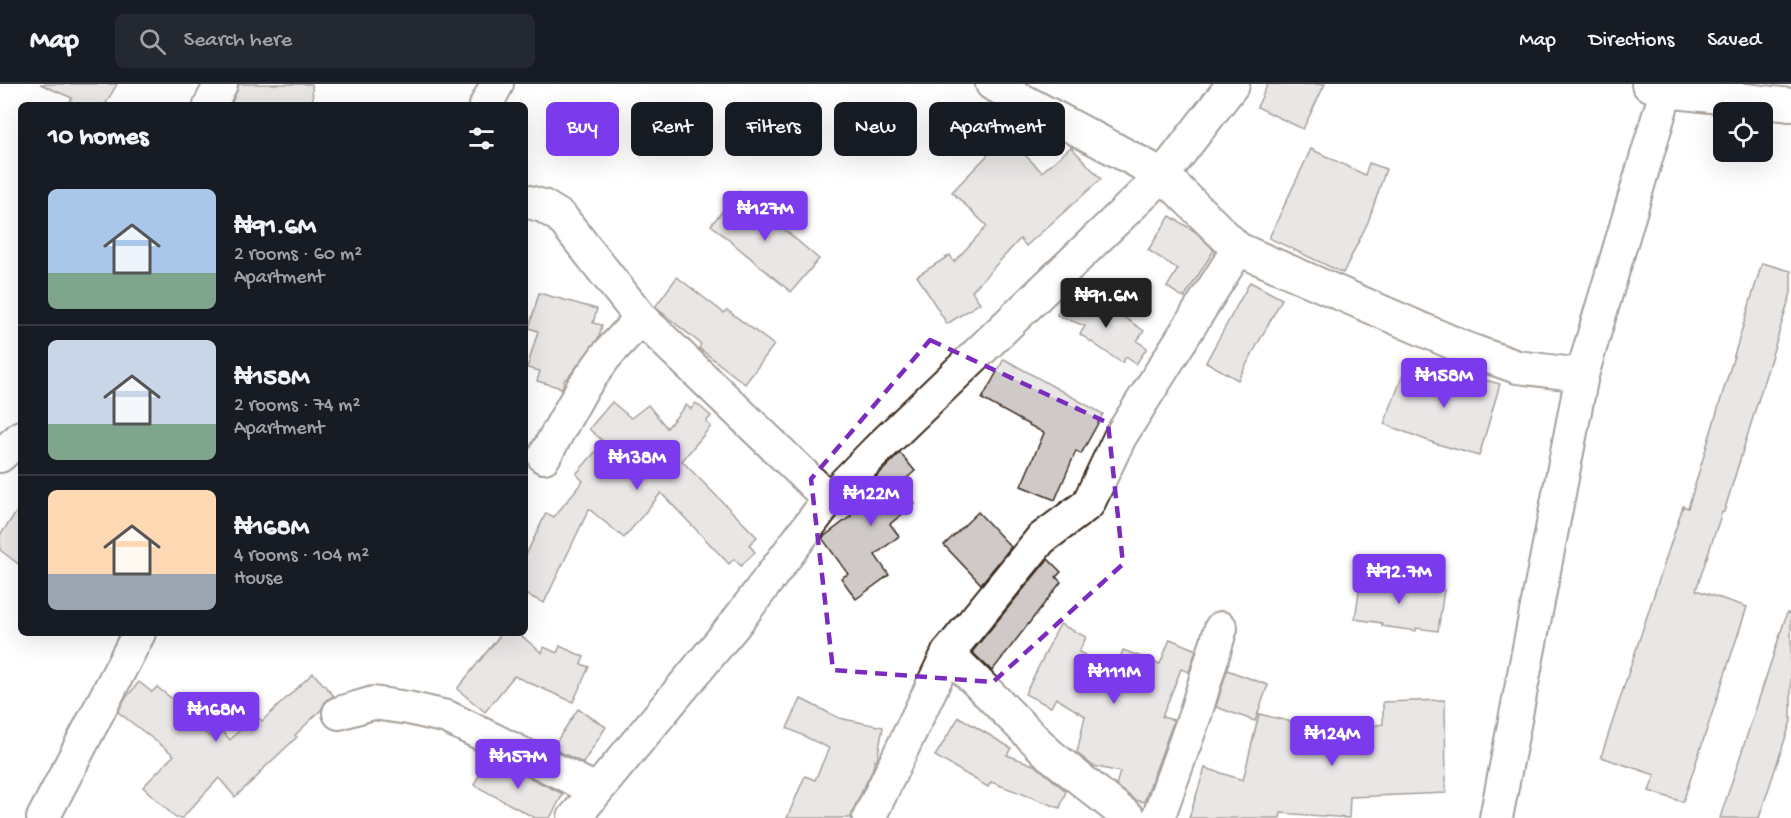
<!DOCTYPE html>
<html lang="en">
<head>
<meta charset="utf-8">
<style>
	:root { --surface:#171b24; --page:#242831; --text:#f1f3f6; --muted:#9ea1a6; --line:#363941; --accent:#7c3aed }
	body { margin:0; font-family:"Gochi Hand",sans-serif; background:var(--page); color:var(--text); height:100vh; display:flex; flex-direction:column; font-size:22px; white-space:nowrap }
	* { box-sizing:border-box; margin:0 }
	p { font-size:20px; color:var(--muted) }
	.icon { flex:none; width:33px; height:33px; fill:none; stroke:currentColor; stroke-width:2; stroke-linecap:round; stroke-linejoin:round }
	.map { position:relative; flex:1; overflow:hidden }
	.drawer { position:absolute; left:18px; top:18px; width:510px; height:534px; display:flex; flex-direction:column; background:var(--surface); border-radius:9px; box-shadow:0 6px 24px #0002 }
	.drawer>* { flex:none }
	.top-card { position:absolute; left:546px; top:18px; width:570px; height:54px; display:flex; gap:12px }
	.controls { position:absolute; left:1713px; top:18px; display:grid; gap:12px }
	.controls a { display:grid; place-items:center; width:60px; height:60px; border-radius:9px; background:var(--surface); box-shadow:0 6px 24px #0002; font-size:30px }
	.price { position:absolute; translate:-50% -51px; padding:0 14px; border-radius:6px; background:var(--accent); color:#fff; font-size:20px; line-height:39px; filter:drop-shadow(0 2px 3px #0008) }
	.price::after { content:''; position:absolute; left:50%; top:36px; width:18px; height:14px; margin-left:-9px; background:inherit; clip-path:polygon(0 0,100% 0,50% 100%) }
	.price.selected { background:#222; color:#fff }
	ul { padding:0; list-style:none }
	li { display:flex; align-items:center; gap:18px; height:150px; padding:0 30px }
	li+li { border-top:2px solid var(--line) }
	li span { display:grid; place-items:center; flex:none; width:168px; height:120px; border-radius:9px; color:#555 }
	li>.icon { margin-inline-start:auto }
	span .icon { width:72px; height:72px; fill:#fffc; stroke-width:1 }
	li b { font-size:26px }
	h2 { display:flex; justify-content:space-between; align-items:center; height:72px; padding:0 30px; font-size:26px }
	.tag { padding:0 21px; border-radius:9px; background:var(--surface); box-shadow:0 6px 24px #0002; font-size:21px; line-height:54px }
	.tag.selected { background:var(--accent); color:#fff }
	header { display:flex; align-items:center; gap:36px; box-sizing:border-box; height:84px; padding:0 30px; background:var(--surface); border-bottom:2px solid var(--line) }
	header strong { font-size:28px }
	nav { display:flex; gap:33px; margin-inline-start:auto; font-size:21px }
	.search { width:420px; height:54px; background:var(--page); display:flex; align-items:center; gap:15px; box-sizing:border-box; padding:0 21px; border-radius:9px; color:var(--muted); font-size:22px }
	.map>svg:first-child { display:block }
</style>
</head>
<body>
<header>
<strong>Map</strong>
<div class="search"><svg class="icon" aria-label="search" viewBox="0 0 24 24"><circle cx="10" cy="10" r="6"/><path d="M15 15l6 6"/></svg>Search here</div>
<nav><a>Map</a><a>Directions</a><a>Saved</a></nav>
</header>
<div class="map">
<svg width="1791" height="734" viewBox="0 0 1791 734">
	<rect width="100%" height="100%" fill="#fff"/>
	<filter id="ink" filterUnits="userSpaceOnUse"><feTurbulence type="fractalNoise" baseFrequency=".0167" numOctaves="2"/><feDisplacementMap in="SourceGraphic" scale="12" xChannelSelector="R" yChannelSelector="G"/><feConvolveMatrix kernelMatrix="1 2 1 2 8 2 1 2 1" color-interpolation-filters="sRGB"/></filter>
	<g filter="url(#ink)">
		<g fill="#cfcac7" stroke="#3b2a1e" stroke-width="1.5">
			<polygon points="40,0 117,0 105,21 68,21 72,14"/>
			<polygon points="239,0 312,0 313,21 231,21"/>
			<polygon points="1268,0 1325,0 1303,45 1257,23"/>
			<polygon points="1006,52 1042,88 1071,63 1101,95 1026,162 1020,155 972,207 980,219 947,240 917,192 950,171 954,178 987,142 952,108"/>
			<polygon points="1311,65 1365,91 1369,79 1386,85 1368,138 1343,189 1269,154"/>
			<polygon points="739,107 819,175 791,208 711,141"/>
			<polygon points="1170,132 1196,148 1214,166 1184,214 1167,203 1178,185 1148,166"/>
			<polygon points="1762,179 1791,187 1791,209 1724,428 1722,428 1696,506 1747,523 1683,718 1649,707 1655,691 1601,673 1683,422 1688,424"/>
			<polygon points="677,193 724,229 727,226 774,261 745,300 699,264 701,260 655,223"/>
			<polygon points="1250,198 1282,215 1238,296 1206,278"/>
			<polygon points="539,209 597,225 593,239 602,241 599,253 567,295 565,295 562,304 537,297 540,287 527,284 538,247 529,244"/>
			<polygon points="1065,212 1098,224 1102,218 1144,247 1137,257 1147,264 1136,280 1126,273 1122,279 1080,250 1085,242 1057,231"/>
			<polygon points="1004,275 1103,330 1081,370 1076,367 1055,416 1021,402 1044,349 982,315"/>
			<polygon points="1426,281 1465,297 1467,291 1500,300 1479,372 1434,359 1384,340 1406,283 1422,289"/>
			<polygon points="612,318 631,334 648,321 667,344 686,321 691,325 696,319 711,332 706,338 711,342 682,377 757,453 749,461 755,468 741,482 734,475 729,480 661,409 624,454 589,425 544,519 525,510 525,473 546,429 554,433 583,397 576,390 604,358 589,345"/>
			<polygon points="900,369 915,387 899,401 915,420 890,440 899,452 875,471 889,491 856,515 841,494 848,490 822,454 851,432 845,424"/>
			<polygon points="21,422 21,482 0,466 0,451"/>
			<polygon points="978,428 1011,463 981,500 944,461"/>
			<polygon points="1048,475 1061,488 1056,493 1061,498 992,587 972,568"/>
			<polygon points="1361,494 1444,506 1438,547 1416,544 1416,547 1382,542 1382,539 1355,535"/>
			<polygon points="1787,529 1791,530 1791,637 1759,734 1720,734"/>
			<polygon points="1060,540 1086,553 1079,568 1115,587 1123,566 1160,580 1170,555 1196,566 1189,588 1181,585 1162,633 1174,636 1144,718 1135,716 1116,701 1120,688 1093,682 1077,669 1085,632 1056,614 1051,623 1025,610"/>
			<polygon points="502,549 518,549 542,569 544,563 557,569 560,562 584,573 581,580 589,583 573,618 514,592 485,628 457,605"/>
			<polygon points="1227,586 1268,601 1255,637 1216,623"/>
			<polygon points="313,589 334,612 326,616 321,626 295,651 297,653 259,689 260,690 235,713 219,694 182,734 176,734 143,703 174,671 118,628 124,616 139,598 152,608 157,603 185,625 181,631 213,655 222,647 230,656 255,631 262,637"/>
			<polygon points="801,615 839,634 883,643 877,676 875,676 872,687 853,726 851,734 787,734 805,692 815,696 829,664 787,644"/>
			<polygon points="1445,616 1446,709 1350,713 1349,734 1281,729 1280,734 1189,734 1205,684 1243,696 1259,630 1297,639 1292,658 1383,640 1383,618"/>
			<polygon points="578,625 606,643 583,679 552,664"/>
			<polygon points="959,633 1011,664 1007,671 1036,682 1066,707 1060,724 991,698 988,703 935,672"/>
			<polygon points="488,673 563,710 550,734 535,734 474,701"/>
		</g>
		<g fill="none" stroke-linecap="round" stroke-linejoin="round">
			<g stroke="#3b2a1e" stroke-width="36">
				<g id="minor">
					<polyline points="992,0 1163,91 1238,165 1467,265 1517,283 1582,291"/>
					<polyline points="1648,0 1666,7 1791,21"/>
					<polyline points="210,21 221,0"/>
					<polyline points="486,21 497,0"/>
					<polyline points="525,117 543,122 561,133 641,234 829,415"/>
					<polyline points="0,372 21,353"/>
					<polyline points="544,373 582,305 605,273 641,234"/>
					<polyline points="948,569 1049,670 1129,734"/>
					<polyline points="339,629 373,619 408,624 447,633 596,706"/>
					<polyline points="43,734 139,549"/>
					<polyline points="574,734 735,540 829,415 877,366 1163,91 1233,0"/>
					<polyline points="869,734 948,569 1041,455 1088,420 1120,353 1238,165"/>
					<polyline points="1158,734 1195,631 1221,544"/>
					<polyline points="1496,734 1582,291 1666,7"/>
				</g>
			</g>
			<use href="#minor" stroke="#fff" stroke-width="32"/>
		</g>
	</g>
	<path d="M0 0H1791V734H0ZM930 256 1108 339 1123 480 993 598 833 586 811 395Z" fill="#fff" fill-opacity=".55" fill-rule="evenodd"/>
	<path fill="none" stroke="#7b2cbf" stroke-width="4.5" stroke-dasharray="12 8" stroke-linejoin="round" d="M930 256 1108 339 1123 480 993 598 833 586 811 395Z"/>
</svg>
<div class="controls">
<a><svg class="icon" aria-label="locate" viewBox="0 0 24 24"><circle cx="12" cy="12" r="6"/><path d="M12 2v4M12 18v4M2 12h4M18 12h4"/></svg></a>
</div>
<b class="price" style="left:765px;top:158px">₦127M</b>
<b class="price selected" style="left:1106px;top:245px">₦91.6M</b>
<b class="price" style="left:1444px;top:325px">₦158M</b>
<b class="price" style="left:637px;top:407px">₦138M</b>
<b class="price" style="left:871px;top:443px">₦122M</b>
<b class="price" style="left:1399px;top:521px">₦92.7M</b>
<b class="price" style="left:1114px;top:621px">₦111M</b>
<b class="price" style="left:216px;top:659px">₦168M</b>
<b class="price" style="left:1332px;top:683px">₦124M</b>
<b class="price" style="left:518px;top:706px">₦157M</b>
<div class="top-card">
<a class="tag selected">Buy</a>
<a class="tag">Rent</a>
<a class="tag">Filters</a>
<a class="tag">New</a>
<a class="tag">Apartment</a>
</div>
<section class="drawer">
<h2>10 homes<svg class="icon" aria-label="filters" viewBox="0 0 24 24"><path d="M4 7h16M4 17h16"/><circle cx="9" cy="7" r="2"/><circle cx="15" cy="17" r="2"/></svg></h2>
<ul>
<li><span style="background:linear-gradient(#a9c7e8 70%,#7fa58c 0)"><svg class="icon" aria-label="home" viewBox="0 0 24 24"><path d="M3 11l9-7 9 7M6 9v11h12V9"/></svg></span><div><b>₦91.6M</b><p>2 rooms · 60 m²</p><p>Apartment</p></div></li>
<li><span style="background:linear-gradient(#c9d6e8 70%,#7fa58c 0)"><svg class="icon" aria-label="home" viewBox="0 0 24 24"><path d="M3 11l9-7 9 7M6 9v11h12V9"/></svg></span><div><b>₦158M</b><p>2 rooms · 74 m²</p><p>Apartment</p></div></li>
<li><span style="background:linear-gradient(#ffd9b3 70%,#9aa5b1 0)"><svg class="icon" aria-label="home" viewBox="0 0 24 24"><path d="M3 11l9-7 9 7M6 9v11h12V9"/></svg></span><div><b>₦168M</b><p>4 rooms · 104 m²</p><p>House</p></div></li>
</ul>
</section>
</div>
</body>
</html>
